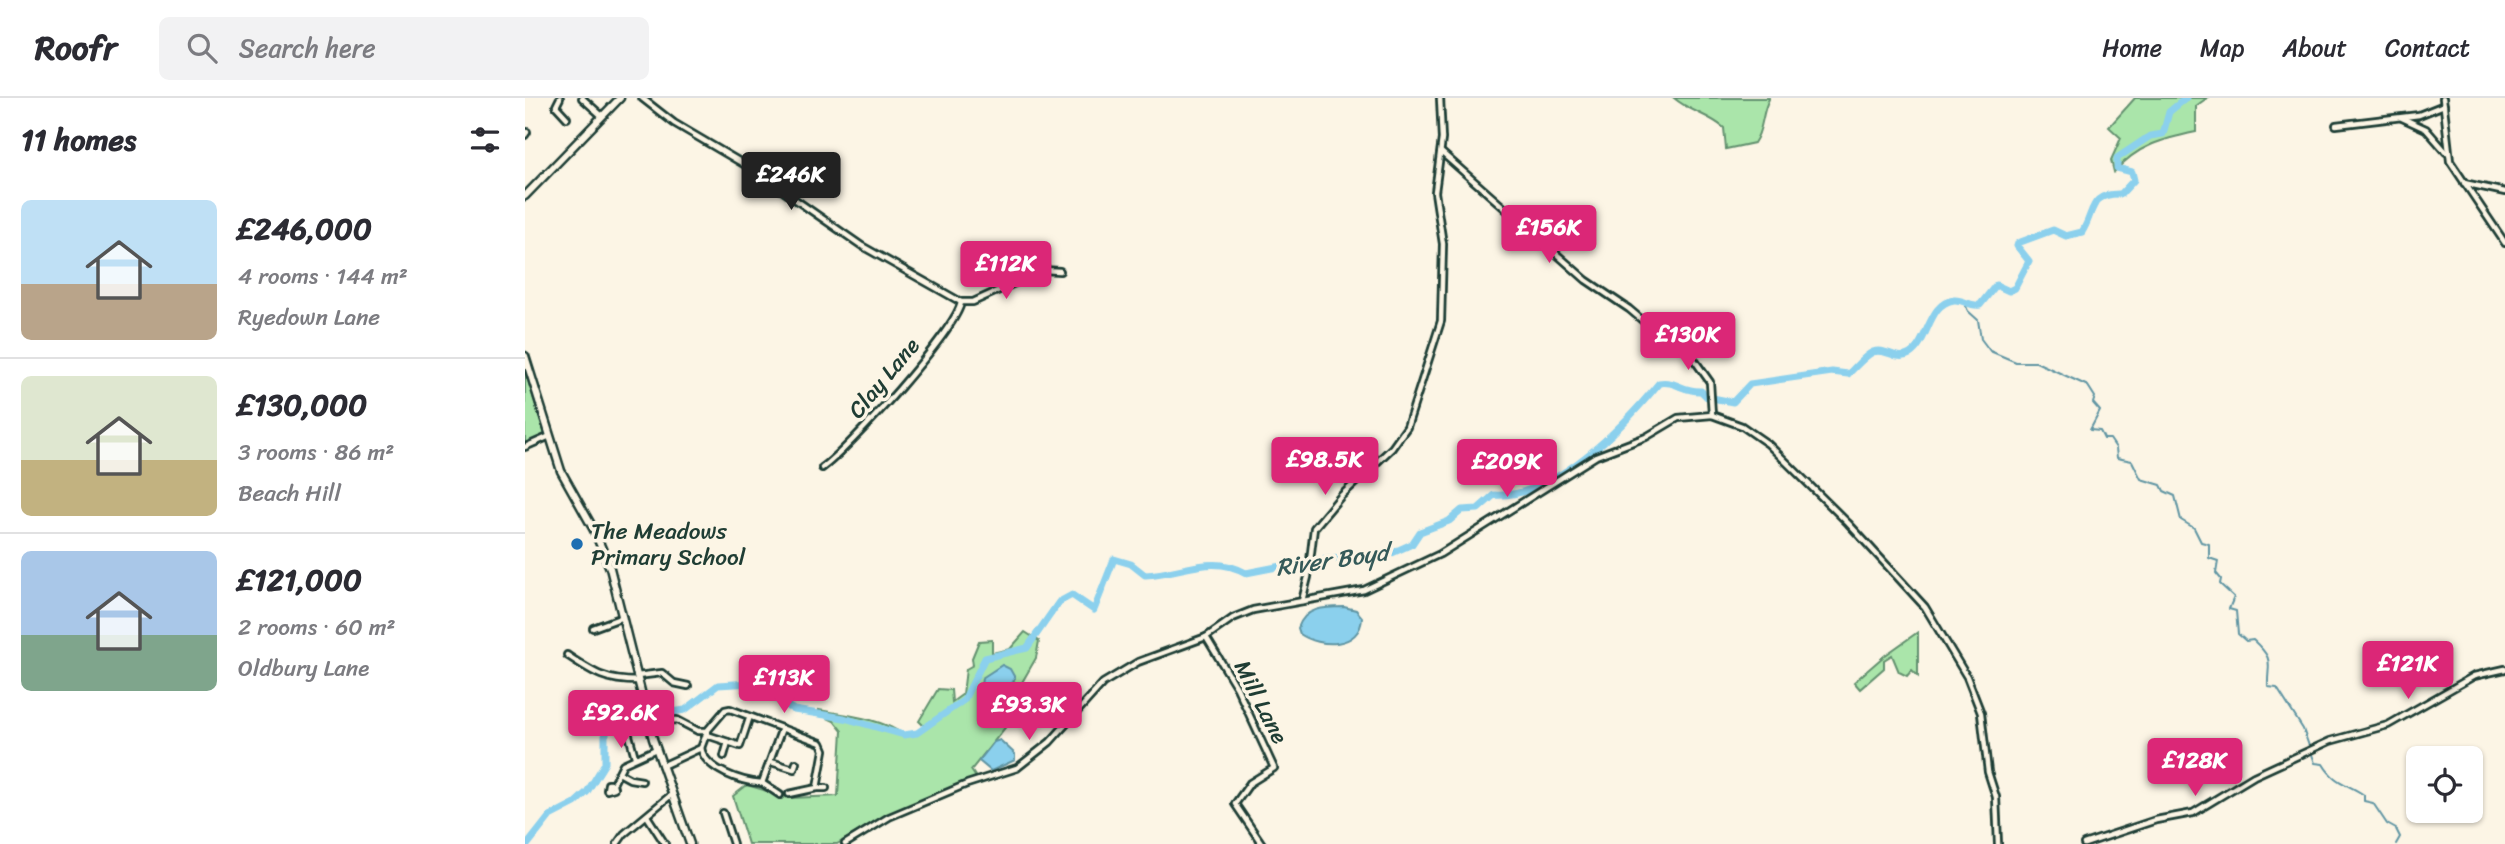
<!DOCTYPE html>
<html lang="en">
<head>
<meta charset="utf-8">
<style>
	:root { --surface:#fff; --page:#f2f2f3; --text:#2b2b33; --muted:#7c7c81; --line:#e1e1e2; --accent:#db2777 }
	body { margin:0; font-family:Sriracha,sans-serif; background:var(--page); color:var(--text); height:100vh; display:flex; flex-direction:column; font-size:26px; white-space:nowrap }
	* { box-sizing:border-box; margin:0 }
	p { font-size:23px; color:var(--muted) }
	.icon { flex:none; width:38px; height:38px; fill:none; stroke:currentColor; stroke-width:2; stroke-linecap:round; stroke-linejoin:round }
	.map { position:relative; flex:1; overflow:hidden }
	.sheet { display:flex; flex-direction:column; background:var(--surface); width:525px }
	.sheet>* { flex:none }
	.fabs { position:absolute; left:1881px; top:648px; display:grid; gap:14px }
	.fabs a { display:grid; place-items:center; width:77px; height:77px; border-radius:10px; background:var(--surface); box-shadow:0 2px 5px #0004; font-size:35px }
	.price { position:absolute; translate:-50% -60px; padding:0 16px; border-radius:7px; background:var(--accent); color:#fff; font-size:23px; line-height:46px; filter:drop-shadow(0 2px 4px #0008) }
	.price::after { content:''; position:absolute; left:50%; top:42px; width:21px; height:16px; margin-left:-10px; background:inherit; clip-path:polygon(0 0,100% 0,50% 100%) }
	.price.on { background:#222; color:#fff }
	ul { padding:0; list-style:none }
	li { display:flex; align-items:center; gap:21px; height:175px; padding:0 21px }
	li+li { border-top:2px solid var(--line) }
	li span { display:grid; place-items:center; flex:none; width:196px; height:140px; border-radius:10px; color:#555 }
	li>.icon { margin-inline-start:auto }
	span .icon { width:84px; height:84px; fill:#fffc; stroke-width:1 }
	li b { font-size:30px }
	h2 { display:flex; justify-content:space-between; align-items:center; height:84px; padding:0 21px; font-size:30px }
	header { display:flex; align-items:center; gap:42px; box-sizing:border-box; height:98px; padding:0 35px; background:var(--surface); border-bottom:2px solid var(--line) }
	header strong { font-size:33px }
	nav { display:flex; gap:38px; margin-inline-start:auto; font-size:24px }
	.search { width:490px; height:63px; background:var(--page); display:flex; align-items:center; gap:18px; box-sizing:border-box; padding:0 24px; border-radius:10px; color:var(--muted); font-size:26px }
	main { display:flex; flex:1; min-height:0 }
	.map>svg:first-child { display:block }
</style>
</head>
<body>
<header>
<strong>Roofr</strong>
<div class="search"><svg class="icon" aria-label="search" viewBox="0 0 24 24"><circle cx="10" cy="10" r="6"/><path d="M15 15l6 6"/></svg>Search here</div>
<nav><a>Home</a><a>Map</a><a>About</a><a>Contact</a></nav>
</header>
<main>
<section class="sheet">
<h2>11 homes<svg class="icon" aria-label="filters" viewBox="0 0 24 24"><path d="M4 7h16M4 17h16"/><circle cx="9" cy="7" r="2"/><circle cx="15" cy="17" r="2"/></svg></h2>
<ul>
<li><span style="background:linear-gradient(#bfe0f5 60%,#b9a48a 0)"><svg class="icon" aria-label="home" viewBox="0 0 24 24"><path d="M3 11l9-7 9 7M6 9v11h12V9"/></svg></span><div><b>£246,000</b><p>4 rooms · 144 m²</p><p>Ryedown Lane</p></div></li>
<li><span style="background:linear-gradient(#dfe7d0 60%,#c2b280 0)"><svg class="icon" aria-label="home" viewBox="0 0 24 24"><path d="M3 11l9-7 9 7M6 9v11h12V9"/></svg></span><div><b>£130,000</b><p>3 rooms · 86 m²</p><p>Beach Hill</p></div></li>
<li><span style="background:linear-gradient(#a9c7e8 60%,#7fa58c 0)"><svg class="icon" aria-label="home" viewBox="0 0 24 24"><path d="M3 11l9-7 9 7M6 9v11h12V9"/></svg></span><div><b>£121,000</b><p>2 rooms · 60 m²</p><p>Oldbury Lane</p></div></li>
</ul>
</section>
<div class="map">
<svg width="1980" height="746" viewBox="0 0 1980 746">
	<rect width="100%" height="100%" fill="#fcf5e5"/>
	<filter id="ink" filterUnits="userSpaceOnUse"><feTurbulence type="fractalNoise" baseFrequency=".0143" numOctaves="2"/><feDisplacementMap in="SourceGraphic" scale="14" xChannelSelector="R" yChannelSelector="G"/><feConvolveMatrix kernelMatrix="1 2 1 2 8 2 1 2 1" color-interpolation-filters="sRGB"/></filter>
	<g filter="url(#ink)">
		<g fill="#aae5aa" stroke="#64916f" stroke-width="2">
			<path d="M1149 0H1244V1C1236 16 1239 31 1229 45L1201 51 1199 30C1183 16 1165 14 1149 0Z"/>
			<path d="M1610 0H1682L1671 8V34C1638 41 1613 47 1589 74L1586 62 1596 40 1584 29Z"/>
			<polygon points="0,273 20,336 0,347"/>
			<path d="M500 534 514 543 511 560 492 593 487 588 490 580 471 598 481 596 478 607 487 615 483 626 446 672 452 681 363 717 312 746H223L208 698 222 687 265 700 313 698 317 633 309 623 294 616V612C321 617 356 620 379 637L392 635 399 628 394 623 413 591 426 592 427 604 438 596 441 571 448 567 447 560 454 543 467 542V555L485 551Z"/>
			<polygon points="1393,534 1393,578 1387,572 1382,578 1374,574 1367,557 1359,562 1359,570 1335,591 1329,584 1359,558"/>
		</g>
		<g fill="#8bd0ed" stroke="#6095a3" stroke-width="2">
			<path d="M819 509 831 512 837 519C836 551 795 550 775 536L773 530C780 509 800 509 819 509Z"/>
			<polygon points="477,567 485,571 490,580 481,596 463,596 456,588 457,580"/>
			<polygon points="475,642 490,656 490,662 466,673 454,663 469,644"/>
		</g>
		<g fill="none" stroke-linecap="round" stroke-linejoin="round">
			<path stroke="#6095a3" stroke-width="2" d="M1440 206 1443 213 1453 222 1456 241 1465 253 1491 264H1511L1563 288 1570 299 1568 305 1575 313 1565 332 1575 333 1579 341H1585L1591 350 1592 360 1607 363 1616 381 1636 387 1639 393 1650 398 1656 422 1669 430 1676 444 1684 446V460L1693 463 1691 475 1696 481 1695 486 1709 499 1704 511 1711 513 1713 536 1721 543 1728 542C1751 563 1742 564 1743 589L1752 590 1778 631 1790 665 1798 666C1810 686 1822 685 1839 697V703L1848 705 1862 726 1871 731 1875 739 1871 746"/>
			<path stroke="#8bd0ed" stroke-width="7" d="M3 746 25 718 50 705 62 694 80 665V638L84 629 95 622 160 612 193 587 226 585 269 612 319 620 379 637 392 635 439 602 460 560 502 550 534 504 547 497 569 512 589 461 606 466 620 477C657 476 686 455 721 475L783 463 867 455 887 446 895 434 924 423 937 412 953 411 969 397C1029 401 1098 329 1134 285 1150 282 1158 294 1176 293L1182 299 1208 304 1225 286 1307 274 1323 276C1330 270 1339 258 1348 254 1361 249 1371 264 1385 256 1404 244 1403 205 1429 202 1438 201 1445 209 1455 207L1471 187 1484 193 1490 190 1504 163 1492 148 1493 145 1528 132 1541 138 1557 134C1570 114 1563 95 1596 96L1609 82 1607 74 1592 70V60L1625 38 1638 36 1644 14 1661 0"/>
			<g stroke="#1f3d34" stroke-width="10">
				<g id="minor">
					<polyline points="35,0 31,8 42,20"/>
					<polyline points="57,0 77,18"/>
					<polyline points="117,0 149,25 222,68 337,148 436,204 448,204 518,172 535,173"/>
					<polyline points="1918,0 1925,63 1980,145"/>
					<polyline points="1877,20 1901,31 1921,54"/>
					<polyline points="1811,27 1894,17 1919,7"/>
					<polyline points="0,37 2,34"/>
					<polyline points="916,54 1061,182 1104,211 1136,238 1163,253 1185,284 1187,317"/>
					<polyline points="1939,85 1980,94"/>
					<polyline points="1187,317 1217,328 1243,346 1323,425 1400,509 1442,579 1456,615 1463,674 1471,699 1473,746"/>
					<polyline points="0,349 25,338"/>
					<path d="M297 370C322 353 433 230 436 204"/>
					<polyline points="777,503 783,479 789,430 816,398 867,350 882,329 916,223 918,146 910,94 917,41 915,0"/>
					<polyline points="68,530 98,519"/>
					<polyline points="681,539 712,590 749,670 725,685 710,706 737,746"/>
					<path d="M42 557C69 575 80 583 113 583"/>
					<polyline points="112,578 137,575 149,585 163,588"/>
					<polyline points="123,624 152,622 173,633 182,633 200,612 205,611 296,645 299,652 292,690 264,696"/>
					<polyline points="102,630 110,659"/>
					<polyline points="182,637 215,648 224,621"/>
					<path d="M176 650C180 672 217 684 237 685"/>
					<polyline points="199,658 203,644"/>
					<polyline points="246,664 269,671 271,665"/>
					<polyline points="137,668 176,650 182,634"/>
					<polyline points="94,675 105,681 117,683"/>
					<polyline points="237,685 257,630"/>
					<polyline points="237,685 255,697"/>
					<polyline points="88,686 83,686 82,692 89,690 88,686 98,666 131,651"/>
					<polyline points="292,690 301,690"/>
					<polyline points="198,715 208,746"/>
					<polyline points="122,718 140,746"/>
					<polyline points="92,746 99,736 146,697"/>
					<polyline points="320,746 364,719 442,686 492,670 525,644 578,585 613,564 681,539 708,520 728,512 839,492 915,456 1071,358 1121,339 1153,320 1187,317"/>
					<polyline points="1559,746 1631,722 1668,715 1729,678 1805,643 1863,627 1949,578 1980,571"/>
				</g>
			</g>
			<g stroke="#1f3d34" stroke-width="11">
				<g id="major">
					<polyline points="0,98 95,0"/>
					<polyline points="0,258 36,373 69,432 85,470 128,641 165,746"/>
				</g>
			</g>
			<use href="#minor" stroke="#fcf5e5" stroke-width="4.5"/>
			<use href="#major" stroke="#fcf5e5" stroke-width="6"/>
		</g>
	</g>
	<circle fill="#1f6fb2" stroke="#fcf5e5" stroke-width="2.5" cx="52" cy="446" r="7"/>
	<g text-anchor="middle" dominant-baseline="central" stroke-width="7" stroke-linejoin="round" paint-order="stroke">
		<g font-size="23" fill="#1f3d34" stroke="#fcf5e5">
			<text transform="translate(359 280) rotate(-50)">Clay Lane</text>
			<text transform="translate(736 604) rotate(63)">Mill Lane</text>
		</g>
		<g font-size="23" fill="#1f3d34" stroke="#fcf5e5" text-anchor="start">
			<text x="66" y="433">The Meadows<tspan x="66" dy="26">Primary School</tspan></text>
		</g>
		<g font-size="24" font-style="italic" fill="#355a59" stroke="#fcf5e5">
			<text transform="translate(807 462) rotate(-8)">River Boyd</text>
		</g>
	</g>
</svg>
<div class="fabs">
<a><svg class="icon" aria-label="locate" viewBox="0 0 24 24"><circle cx="12" cy="12" r="6"/><path d="M12 2v4M12 18v4M2 12h4M18 12h4"/></svg></a>
</div>
<b class="price on" style="left:266px;top:114px">£246K</b>
<b class="price" style="left:1024px;top:167px">£156K</b>
<b class="price" style="left:481px;top:203px">£112K</b>
<b class="price" style="left:1163px;top:274px">£130K</b>
<b class="price" style="left:800px;top:399px">£98.5K</b>
<b class="price" style="left:982px;top:401px">£209K</b>
<b class="price" style="left:1883px;top:603px">£121K</b>
<b class="price" style="left:259px;top:617px">£113K</b>
<b class="price" style="left:504px;top:644px">£93.3K</b>
<b class="price" style="left:96px;top:652px">£92.6K</b>
<b class="price" style="left:1670px;top:700px">£128K</b>
</div>
</main>
</body>
</html>
